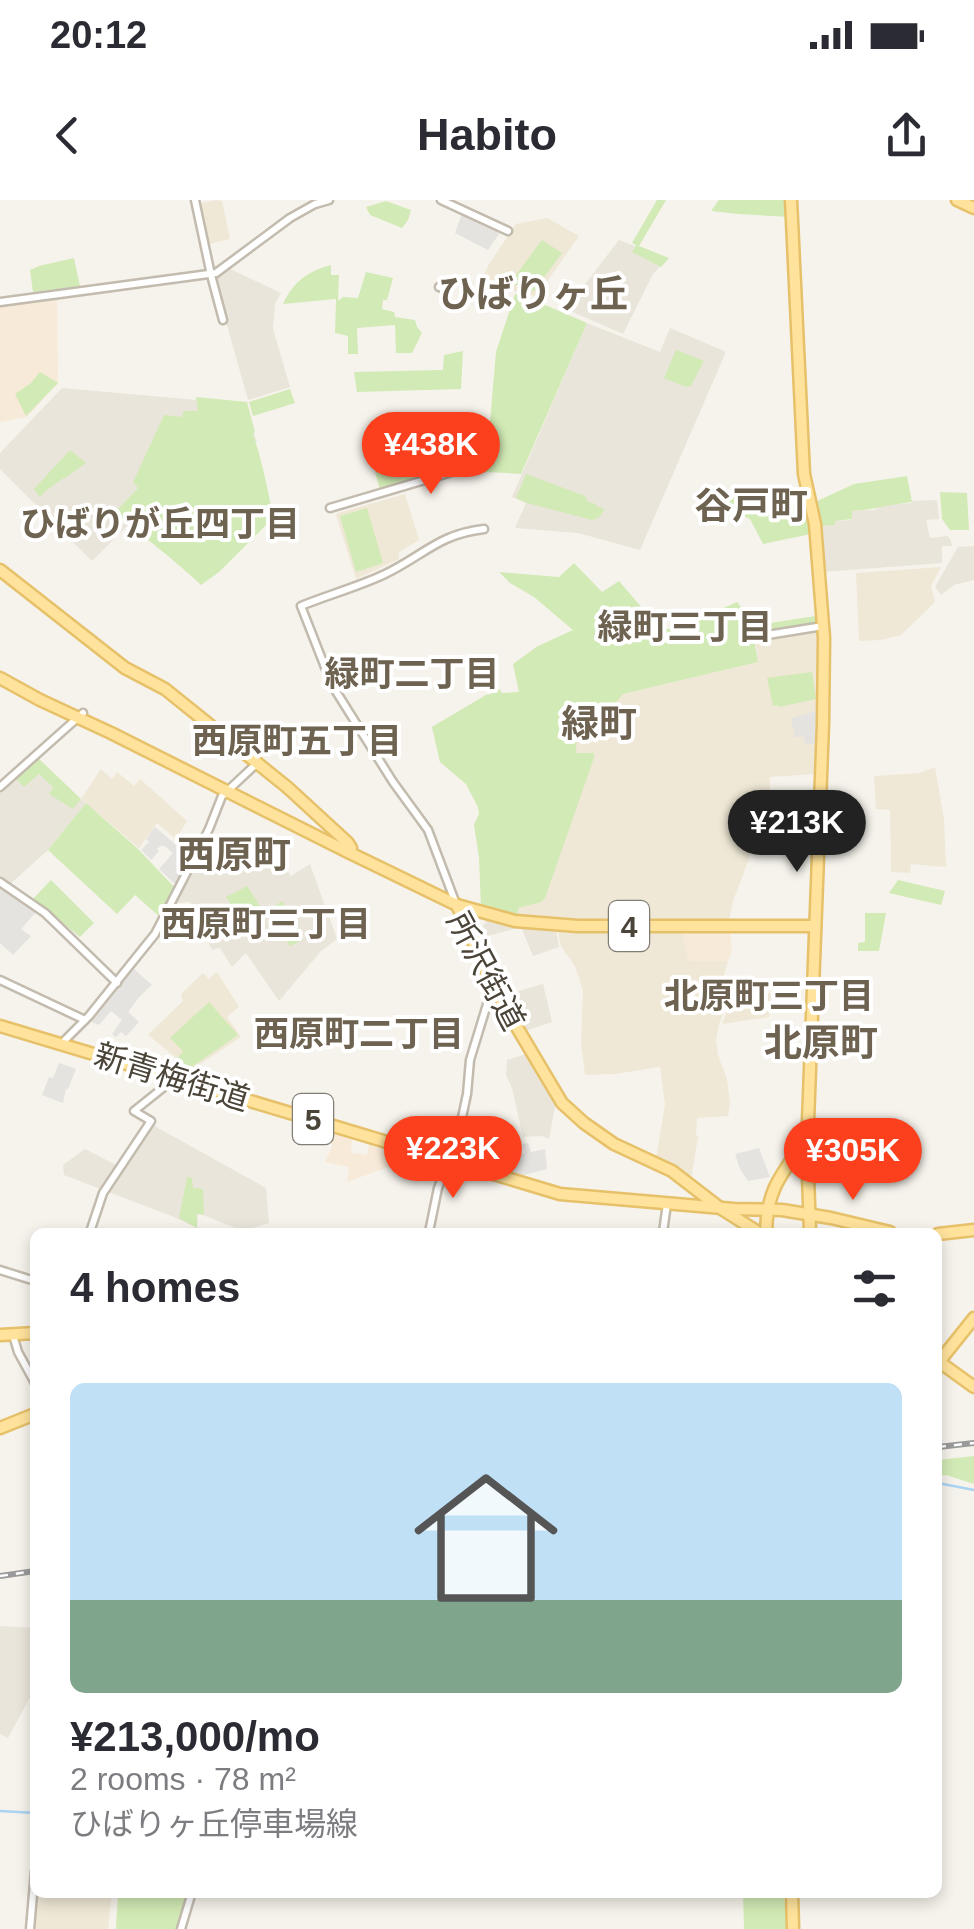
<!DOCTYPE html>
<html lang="en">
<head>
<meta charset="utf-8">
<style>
	:root { --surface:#fff; --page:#f2f2f3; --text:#2b2b33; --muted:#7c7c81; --accent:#fc3f1d }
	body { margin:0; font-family:Arial,"Noto Sans JP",sans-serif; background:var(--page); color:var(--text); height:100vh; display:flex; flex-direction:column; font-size:38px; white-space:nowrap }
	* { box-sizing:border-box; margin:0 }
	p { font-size:32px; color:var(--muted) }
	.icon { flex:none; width:55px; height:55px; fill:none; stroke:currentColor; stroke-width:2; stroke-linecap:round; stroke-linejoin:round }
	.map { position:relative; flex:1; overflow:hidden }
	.drawer { position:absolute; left:30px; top:1028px; width:912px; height:670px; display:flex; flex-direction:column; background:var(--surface); border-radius:15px; box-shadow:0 5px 15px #0003 }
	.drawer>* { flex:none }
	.price { position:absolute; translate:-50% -85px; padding:0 22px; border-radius:35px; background:var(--accent); color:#fff; font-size:32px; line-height:65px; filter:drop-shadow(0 2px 5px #0008) }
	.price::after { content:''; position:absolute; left:50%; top:60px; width:30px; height:22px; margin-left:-15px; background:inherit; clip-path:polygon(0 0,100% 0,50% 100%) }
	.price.current { background:#222; color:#fff }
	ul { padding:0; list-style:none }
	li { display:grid; align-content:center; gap:20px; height:530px; padding:0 40px }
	li span { display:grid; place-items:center; height:310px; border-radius:15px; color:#555 }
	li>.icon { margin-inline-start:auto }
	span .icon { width:180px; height:180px; fill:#fffc; stroke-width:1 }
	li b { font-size:42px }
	h2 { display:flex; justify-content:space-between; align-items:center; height:120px; padding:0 40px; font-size:42px }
	.status { display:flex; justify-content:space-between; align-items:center; height:70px; padding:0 50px; background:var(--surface); direction:ltr }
	.status svg { height:28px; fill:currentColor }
	header { display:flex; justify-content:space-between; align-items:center; height:130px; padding:0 40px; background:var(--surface); font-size:45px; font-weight:700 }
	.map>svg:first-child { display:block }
</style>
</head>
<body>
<div class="status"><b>20:12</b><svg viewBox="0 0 49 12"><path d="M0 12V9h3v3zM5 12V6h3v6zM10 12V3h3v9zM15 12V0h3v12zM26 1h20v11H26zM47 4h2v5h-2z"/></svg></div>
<header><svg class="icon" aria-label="back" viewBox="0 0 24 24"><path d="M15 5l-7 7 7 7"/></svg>Habito<svg class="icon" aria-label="share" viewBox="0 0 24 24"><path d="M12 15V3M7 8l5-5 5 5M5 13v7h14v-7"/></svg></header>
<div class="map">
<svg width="974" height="1729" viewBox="0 0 974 1729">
	<rect width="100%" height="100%" fill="#f6f3ec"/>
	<g fill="#eae5da">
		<polygon points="619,40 667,59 653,74 623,134 566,109"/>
		<polygon points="230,69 281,93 275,104 273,129 290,187 248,200 215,82 219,75"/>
		<polygon points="587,123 660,152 670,128 724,151 725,154 640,350 578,333 515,328 526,303 512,297"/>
		<polygon points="62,188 242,204 246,206 257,243 183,217 138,288 114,313 128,325 92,361 0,269 0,253"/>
		<polygon points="937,300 939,319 926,320 930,338 948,336 951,341 952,346 942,346 942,363 822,372 818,326 835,325 835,321 851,320 852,311 874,310 882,305 912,303 912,301"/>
		<polygon points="974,346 974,380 954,385 941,395 935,387 958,347"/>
		<polygon points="39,574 53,587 50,593 73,608 81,599 86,603 48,650 0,693 0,589 14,577"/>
		<polygon points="265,636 291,676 310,664 337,739 321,751 279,801 246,753 232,767 220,748 212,750 190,702 176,703 193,669 197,671 202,663 213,674"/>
		<polygon points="485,718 521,726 556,730 559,747 533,756 521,727 476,739 473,731 484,725 486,722"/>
		<polygon points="543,784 552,822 522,832 502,796"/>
		<polygon points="526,854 556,902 549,939 542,936 523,937 512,888 506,875 507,860"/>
		<polygon points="151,924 266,988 269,1023 243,1031 198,1013 197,1028 174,1017 64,975 63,965 85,949 118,966"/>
		<polygon points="0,1426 35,1428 35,1488 8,1538 0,1534"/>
	</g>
	<g fill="#f7ead8">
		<polygon points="57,96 58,183 27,217 0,222 0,107"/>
		<polygon points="681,731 730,731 732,750 728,761 689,761"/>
		<polygon points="330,931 352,938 351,953 367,955 369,943 388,949 391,966 347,982 349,967 325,962 333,945 325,940"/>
	</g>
	<g fill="#efe8d6">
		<polygon points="217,0 222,1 230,39 205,45 195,4"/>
		<polygon points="547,18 579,36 536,97 521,91 517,92 483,77 489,64 516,24"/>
		<polygon points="405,294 419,340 399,352 399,359 356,379 336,315 338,313"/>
		<polygon points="941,367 931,386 935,402 901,435 881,440 859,441 856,373"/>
		<polygon points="818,431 816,574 770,577 770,609 749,624 749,659 733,701 729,721 573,722 518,716 479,657 474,625 479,614 478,607 466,584 440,562 432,527 486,495 519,492 513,464 538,446 623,494 758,462 755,439"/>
		<polygon points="935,567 944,619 946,667 911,664 910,673 891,672 890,610 876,609 874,576 919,573"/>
		<polygon points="101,569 112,579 117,572 134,586 140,579 187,621 176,639 157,623 139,648 81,599"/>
		<polygon points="558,731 681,731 689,761 728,761 724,775 728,802 719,824 716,840 718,855 727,879 730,904 728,916 697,918 696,935 698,937 691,980 656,959 665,904 660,867 615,874 585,875 581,843 583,791 575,766 561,746"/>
		<polygon points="217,772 239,807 227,817 241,837 191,870 148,835 183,801 181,794 203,773 209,779"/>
		<polygon points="771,793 769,817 722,824 730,803 730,796"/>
		<polygon points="36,1693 112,1693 108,1729 33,1729"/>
	</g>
	<g fill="#d2eab5">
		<polygon points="657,0 666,0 639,46 669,58 661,67 632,52 636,45 632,43"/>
		<polygon points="719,0 789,0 790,17 738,14 711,11"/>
		<polygon points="386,1 411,10 408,20 402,28 370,15 366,7"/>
		<polygon points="542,40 562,53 534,91 510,83"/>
		<polygon points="74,58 80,86 33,92 30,70 39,66"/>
		<path d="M331 65V75H339L338 101 343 97 358 98 366 72 393 78 387 100H383L382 109 394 112 395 117 415 120 417 127 422 133 412 153H396L395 125 357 128 358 154H348V136L335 133 336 99 283 104C293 82 308 71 331 65Z"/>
		<polygon points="515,94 522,95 587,123 521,274 487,272 479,274 477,269 485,267 487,257 496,152"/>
		<polygon points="676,150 704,161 691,186 686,187 664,178"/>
		<polygon points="463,151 461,189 357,192 354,172 443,170 444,155"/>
		<polygon points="40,172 58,183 26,216 15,194 31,183"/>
		<polygon points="290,189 295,203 253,216 249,202"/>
		<path d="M196 197 247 202 255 232 253 234C262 261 268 289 273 318L219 372 201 385C174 359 143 337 115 312L138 288 133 282 164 215 183 217V211H198Z"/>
		<path d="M70 250 86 263C70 276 54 282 40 297L34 289Z"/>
		<polygon points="411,251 418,280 380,290 372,261"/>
		<path d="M526 274 585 296 588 302 596 304 597 307 604 308C602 316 599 318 592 320L527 303 516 298Z"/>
		<path d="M907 276 912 302C891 304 873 310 852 311V319L835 321V325L820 326V312L815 302 854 284Z"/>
		<polygon points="733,292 777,310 800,302 805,303 811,320 811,334 763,344 750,319 727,309"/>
		<polygon points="940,292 967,293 969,330 950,330 942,319"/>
		<polygon points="367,308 383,363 356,372 340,316"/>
		<polygon points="574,363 602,392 619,381 661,430 681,427 737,402 749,418 751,426 822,415 819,430 754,439 758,462 623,494 611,508 578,509 576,553 594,553 594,558 545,698 541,702 518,708 518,716 481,708 479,657 474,625 479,614 478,607 466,584 440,562 432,527 486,495 492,494 490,491 497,486 502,493 519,492 513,464 538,446 573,430 534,397 510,383 499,372 559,377"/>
		<polygon points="812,472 816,499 779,507 778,505 773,506 767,478"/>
		<polygon points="36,556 81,599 73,609 49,594 53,587 39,574 24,587 14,577"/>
		<polygon points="86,603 138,649 175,688 160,717 135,695 117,714 48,650"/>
		<polygon points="51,680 94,723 80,737 33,699"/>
		<polygon points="898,680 945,691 941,705 889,693"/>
		<polygon points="247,686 262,709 242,721 226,697"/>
		<polygon points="282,701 303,739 290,746 266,712"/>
		<polygon points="865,713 886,713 879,751 858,751 858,743 865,742"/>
		<polygon points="209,802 238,835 190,868 178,858 183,851 170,838"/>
		<polygon points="187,977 192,978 193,988 203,989 204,1015 197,1014 197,1028 179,1018"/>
		<polygon points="974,1256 974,1284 946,1275 938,1276 938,1260"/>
		<polygon points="118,1693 189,1693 178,1729 116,1729"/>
		<polygon points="743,1693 784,1693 787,1729 744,1729"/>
	</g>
	<g fill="#e5e3e0">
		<polygon points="462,13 497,32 499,34 488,50 455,33"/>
		<polygon points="817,511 816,544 805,544 804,537 795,537 791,518"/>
		<polygon points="155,627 190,657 176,685 159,669 173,653 165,646 160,646 157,649 159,651 151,660 141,650 149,642 146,639"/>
		<polygon points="5,688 37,711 21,729 31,736 13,755 0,743 0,693"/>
		<polygon points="134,769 152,785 140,796 128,812 139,822 126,836 121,832 116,837 112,834 122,820 111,811 99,825 92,822 92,818"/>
		<polygon points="59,863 76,869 68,889 66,889 63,903 42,895 49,877 53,878"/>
		<polygon points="528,943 531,952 545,949 547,969 520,976 512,974 506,952 495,953 499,970 481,964 479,953 488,949 487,944 515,944 517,955 525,953 522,944"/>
		<polygon points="759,948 770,977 748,981 740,969 735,954"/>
	</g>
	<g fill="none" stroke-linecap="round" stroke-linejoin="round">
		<g stroke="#a9d4f2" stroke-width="2.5">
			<polyline points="938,1283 974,1290"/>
			<polyline points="0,1611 35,1613"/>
		</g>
		<g stroke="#c2bbae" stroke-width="11">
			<g id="minor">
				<polyline points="195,0 211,75 223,120"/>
				<polyline points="441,0 508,31"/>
				<polyline points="439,87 445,89"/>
				<polyline points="0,102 216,73 290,18 315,4 329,0"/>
				<polyline points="330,308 472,266"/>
				<polyline points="755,437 823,426"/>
				<polyline points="0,587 83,513"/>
				<polyline points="0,682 45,713 117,783"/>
				<path d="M456 704 428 630 393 582 332 485 301 406C328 395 357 387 383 375 422 357 438 334 484 329"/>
				<polyline points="0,780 85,820"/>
				<polyline points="62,843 89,816 155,734 209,629 222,596 254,566 260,565"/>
				<polyline points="90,1032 103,993 151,921 134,911 174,879"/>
				<polyline points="429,1032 438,988 457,941 467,894 470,860 492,788"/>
				<polyline points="663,1032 667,1004"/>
				<polyline points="0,1070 35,1081"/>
				<polyline points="13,1135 18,1152 35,1183"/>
				<polyline points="30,1729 35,1671"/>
				<polyline points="181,1729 192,1692"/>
			</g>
		</g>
		<g stroke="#e6c16a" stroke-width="15">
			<g id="major">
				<polyline points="791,0 804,274 815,324 824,438 823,524 807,948 810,1032"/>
				<polyline points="957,0 974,8"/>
				<polyline points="0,370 125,468 165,489 287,587 348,643 351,648 350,653 457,705 515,721 578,726 815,726"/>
				<polyline points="0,478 40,500 111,533 350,653"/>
				<polyline points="457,705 493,787 562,903 584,923 614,944 672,971 720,1008 758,1032"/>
				<polyline points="0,826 560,994 734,1009 782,1010 831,1018 890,1032"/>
				<path d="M766 1032C767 994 777 980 799 949L807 948"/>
				<polyline points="938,1034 974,1030"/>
				<polyline points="0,1135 35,1133"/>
				<polyline points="938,1161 974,1187"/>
				<polyline points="938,1163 974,1118"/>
				<polyline points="0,1228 35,1214"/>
				<polyline points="792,1692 793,1729"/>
			</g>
		</g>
		<use href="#minor" stroke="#fff" stroke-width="6"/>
		<use href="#major" stroke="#ffe39c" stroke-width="10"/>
		<g stroke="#9a9a9a" stroke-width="6">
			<g id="rail">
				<polyline points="938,1247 974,1243"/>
				<polyline points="0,1376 35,1371"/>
			</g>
		</g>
		<use href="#rail" stroke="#fff" stroke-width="2.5" stroke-dasharray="8" stroke-linecap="butt"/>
	</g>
	<g text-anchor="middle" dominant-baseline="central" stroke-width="8" stroke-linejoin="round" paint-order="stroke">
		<g fill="#fff" stroke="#817c74" stroke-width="2.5">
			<rect x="609" y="701" width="40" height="50" rx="8"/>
			<rect x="293" y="894" width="40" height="50" rx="8"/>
		</g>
		<g font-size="30" font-weight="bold" fill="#4b4439">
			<text x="629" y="726">4</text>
			<text x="313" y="919">5</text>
		</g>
		<g font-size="32" fill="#4b4439" stroke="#fff">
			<text transform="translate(486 771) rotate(62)">所沢街道</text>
			<text transform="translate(172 877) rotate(17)">新青梅街道</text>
		</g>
		<g font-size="35" font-weight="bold" fill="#6e6250" stroke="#fff">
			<text x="160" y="323">ひばりが丘四丁目</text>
			<text x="685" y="426">緑町三丁目</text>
			<text x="412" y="473">緑町二丁目</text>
			<text x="297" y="540">西原町五丁目</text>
			<text x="266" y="723">西原町三丁目</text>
			<text x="769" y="795">北原町三丁目</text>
			<text x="359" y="833">西原町二丁目</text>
		</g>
		<g font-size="38" font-weight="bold" fill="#6e6250" stroke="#fff">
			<text x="533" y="94">ひばりヶ丘</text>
			<text x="751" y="306">谷戸町</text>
			<text x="599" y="524">緑町</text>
			<text x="234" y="655">西原町</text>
			<text x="821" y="843">北原町</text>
		</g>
	</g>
</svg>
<b class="price" style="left:431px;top:297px">¥438K</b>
<b class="price current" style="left:797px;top:675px">¥213K</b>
<b class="price" style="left:453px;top:1001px">¥223K</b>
<b class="price" style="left:853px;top:1003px">¥305K</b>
<section class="drawer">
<h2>4 homes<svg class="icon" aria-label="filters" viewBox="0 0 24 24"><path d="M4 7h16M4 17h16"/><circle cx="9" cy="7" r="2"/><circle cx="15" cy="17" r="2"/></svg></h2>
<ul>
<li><span style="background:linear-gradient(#bfe0f5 70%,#7fa58c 0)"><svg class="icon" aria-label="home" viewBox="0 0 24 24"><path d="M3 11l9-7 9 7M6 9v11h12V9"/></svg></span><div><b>¥213,000/mo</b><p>2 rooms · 78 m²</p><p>ひばりヶ丘停車場線</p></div></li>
</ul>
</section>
</div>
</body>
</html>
